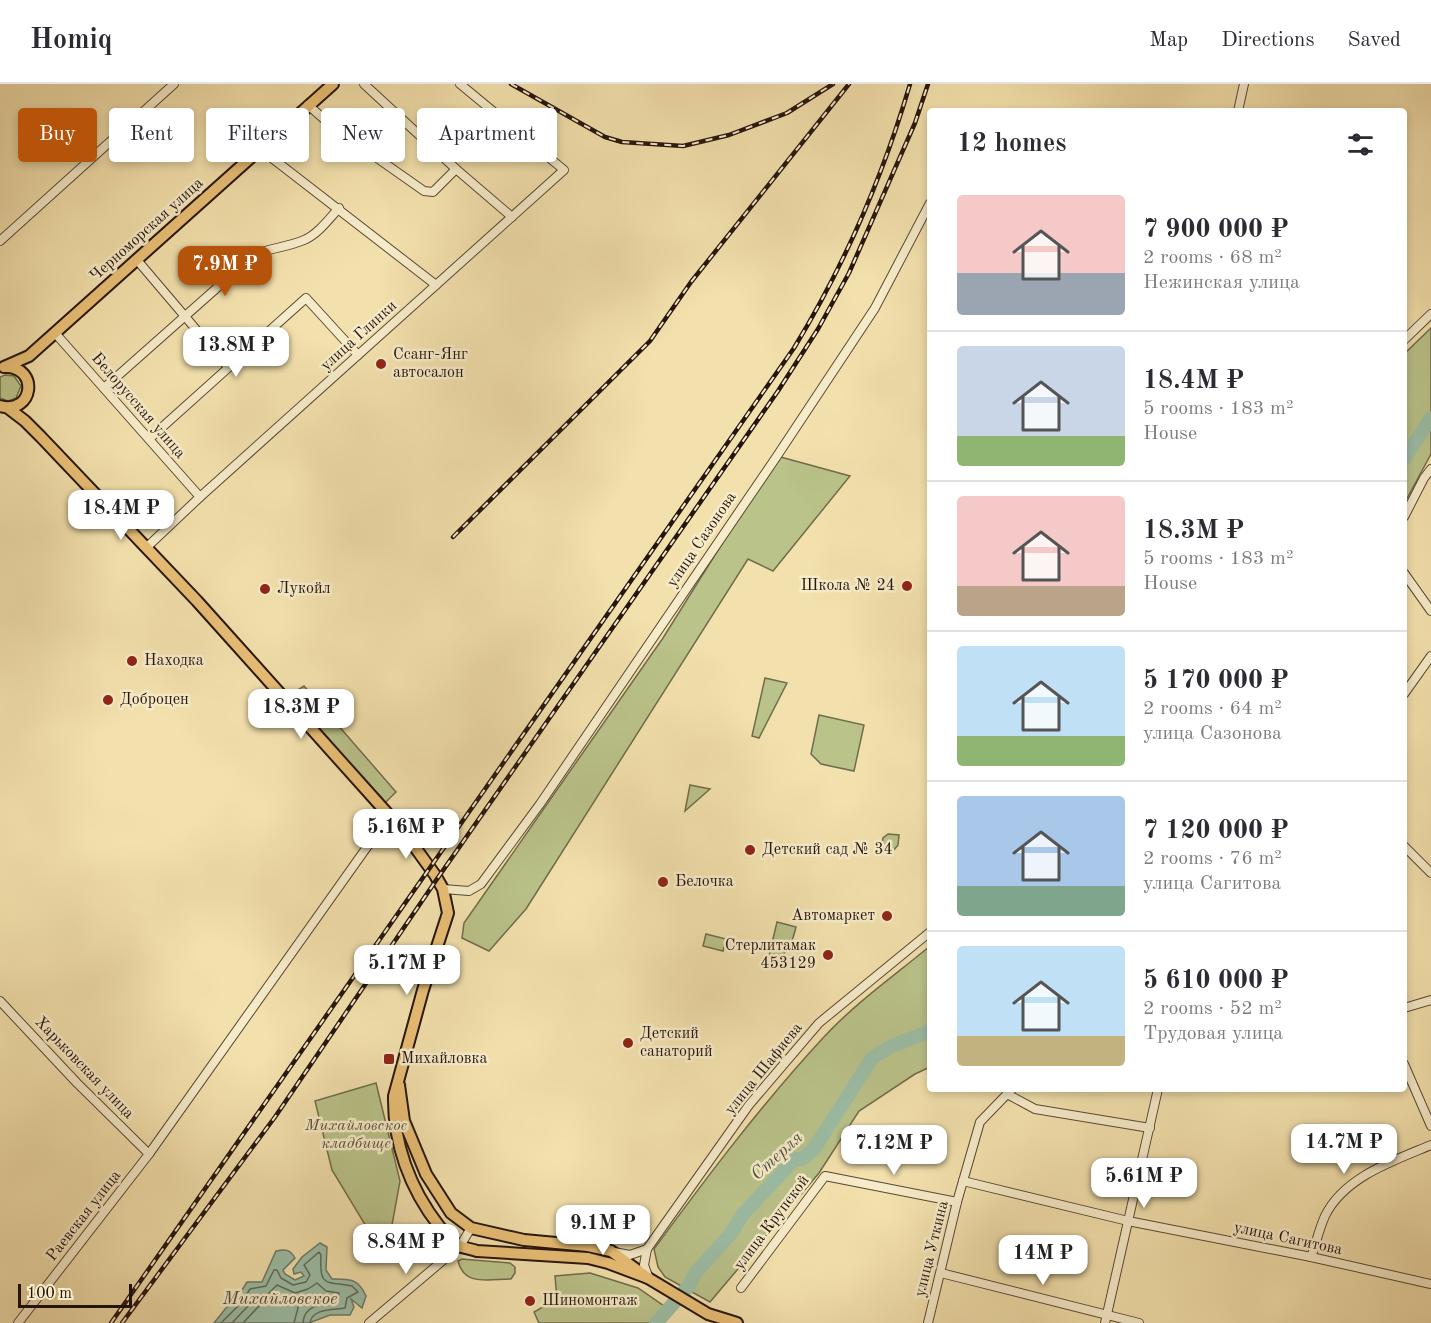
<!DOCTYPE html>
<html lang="en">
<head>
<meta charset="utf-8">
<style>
	:root { --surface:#fff; --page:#f7f7f7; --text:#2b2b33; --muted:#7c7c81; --line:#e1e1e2; --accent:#b45309 }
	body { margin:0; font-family:"Old Standard TT",serif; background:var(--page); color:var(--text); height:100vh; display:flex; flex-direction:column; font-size:22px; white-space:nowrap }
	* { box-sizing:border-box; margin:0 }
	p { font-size:20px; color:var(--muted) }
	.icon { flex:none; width:33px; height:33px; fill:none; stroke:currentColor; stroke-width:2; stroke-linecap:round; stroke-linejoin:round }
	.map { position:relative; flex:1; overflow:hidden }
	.side { position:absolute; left:927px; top:24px; width:480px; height:984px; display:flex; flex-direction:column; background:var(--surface); border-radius:6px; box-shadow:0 3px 9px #0003 }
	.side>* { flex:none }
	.guide { position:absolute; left:18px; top:24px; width:570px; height:54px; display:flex; gap:12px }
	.scale { position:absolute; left:18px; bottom:15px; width:114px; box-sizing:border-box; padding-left:6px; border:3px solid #26150e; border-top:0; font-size:16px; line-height:21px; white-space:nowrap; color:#26150e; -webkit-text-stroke:4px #f7ecca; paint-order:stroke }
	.price { position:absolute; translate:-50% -51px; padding:0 14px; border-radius:12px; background:#fff; color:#222; font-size:20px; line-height:39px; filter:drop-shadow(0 2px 3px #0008) }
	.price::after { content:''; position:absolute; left:50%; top:36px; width:18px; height:14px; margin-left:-9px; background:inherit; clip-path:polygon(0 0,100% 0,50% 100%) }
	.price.active { background:var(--accent); color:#fff }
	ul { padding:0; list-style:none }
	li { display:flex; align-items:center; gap:18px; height:150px; padding:0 30px }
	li+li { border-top:2px solid var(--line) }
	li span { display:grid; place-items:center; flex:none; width:168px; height:120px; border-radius:6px; color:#555 }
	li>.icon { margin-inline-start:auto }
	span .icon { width:72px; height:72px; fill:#fffc; stroke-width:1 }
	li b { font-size:26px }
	h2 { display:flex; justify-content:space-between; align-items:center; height:72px; padding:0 30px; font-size:26px }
	.pill { padding:0 21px; border-radius:6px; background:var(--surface); box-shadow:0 3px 9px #0003; font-size:21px; line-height:54px }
	.pill.active { background:var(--accent); color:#fff }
	header { display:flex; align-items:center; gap:36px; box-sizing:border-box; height:84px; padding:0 30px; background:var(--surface); border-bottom:2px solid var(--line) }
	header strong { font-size:28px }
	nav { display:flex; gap:33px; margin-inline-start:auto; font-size:21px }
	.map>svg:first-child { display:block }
</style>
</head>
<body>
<header>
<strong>Homiq</strong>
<nav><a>Map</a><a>Directions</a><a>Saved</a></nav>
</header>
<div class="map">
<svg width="1431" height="1239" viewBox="0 0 1431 1239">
	<rect width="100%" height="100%" fill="#f3e1ad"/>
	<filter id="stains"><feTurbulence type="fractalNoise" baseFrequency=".00333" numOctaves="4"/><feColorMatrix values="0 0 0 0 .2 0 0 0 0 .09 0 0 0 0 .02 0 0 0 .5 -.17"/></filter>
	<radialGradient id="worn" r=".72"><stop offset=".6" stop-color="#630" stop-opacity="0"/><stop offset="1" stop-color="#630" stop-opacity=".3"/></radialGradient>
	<g fill="#bac38a" stroke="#706c4c" stroke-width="1.5">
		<polygon points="1431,244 1431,370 1404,420 1404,270"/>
		<polygon points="5,291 14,292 21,302 16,314 8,317 0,314 0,293"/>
		<polygon points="777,372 850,392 773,487 748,475 526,825 489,867 462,854 464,839 663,554"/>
		<polygon points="765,594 787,599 759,654 752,652"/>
		<polygon points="304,602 396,708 385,719 290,611"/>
		<polygon points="819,631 864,641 854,687 821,680 811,670"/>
		<polygon points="690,701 710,705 685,727"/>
		<polygon points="888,750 899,751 898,761 894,766 881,764 883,754"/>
		<path d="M777 838 796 843C793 855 790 866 779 874L769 872Z"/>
		<polygon points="706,850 726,855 723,867 703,862"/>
		<path d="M930 862V983L915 990 859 1027 819 1089 710 1218 665 1193 658 1183 654 1165C707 1093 761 1021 823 954 854 920 894 892 930 862Z"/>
		<polygon points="376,999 400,1097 392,1141 367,1144 332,1086 315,1017"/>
		<path d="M462 1175 510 1179 515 1183V1189L511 1195C490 1195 464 1203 458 1177Z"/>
		<polygon points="590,1189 638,1204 664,1222 650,1239 539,1239 534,1228 557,1215 555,1192"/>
	</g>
	<path fill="#9cbea6" stroke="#6d7a69" stroke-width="1.5" d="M320 1159 327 1163 326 1186 332 1195C350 1195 358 1194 366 1212L362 1224 351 1215 354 1223 350 1231H330L309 1239H214L226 1224 237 1214 247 1198H262L276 1167C285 1165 290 1165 295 1174L283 1186 285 1190 295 1196 304 1192 301 1188 294 1190 293 1185 302 1173Z"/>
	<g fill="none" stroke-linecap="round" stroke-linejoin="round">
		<g stroke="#616a5a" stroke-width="1.5">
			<path d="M221 1239 242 1218 250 1205 266 1202 274 1186H277L281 1194 293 1201 306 1198 310 1191 304 1181 319 1168 321 1171C319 1204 326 1197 352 1202L358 1208 347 1214 345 1224C334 1226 312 1224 310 1239"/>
			<path d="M232 1239 247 1223 254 1213 268 1210 277 1201 295 1209 308 1205 317 1199 326 1207 339 1209 337 1217C323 1219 304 1221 303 1239"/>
			<polyline points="243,1239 259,1222 279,1213 299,1220 294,1239"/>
		</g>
		<g stroke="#9cbea6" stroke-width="14">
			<polyline points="1404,375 1431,334"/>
			<polyline points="656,1239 689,1202 696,1188 730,1151 743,1130 795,1075 802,1075 814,1065 872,974 892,962 930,947"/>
		</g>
		<g stroke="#594836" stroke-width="10">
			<g id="minor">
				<polyline points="364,0 456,85 512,133"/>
				<polyline points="308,21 333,43 424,107 433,108 456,85"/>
				<polyline points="1238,27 1244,0"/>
				<polyline points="259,64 436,201"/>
				<polyline points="0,157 174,0"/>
				<polyline points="137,176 228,283"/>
				<polyline points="55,249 200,413"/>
				<polyline points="1404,256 1431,230"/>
				<path d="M104 304 254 171C270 164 288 163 304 156 318 150 329 135 339 124"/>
				<polyline points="149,355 306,214 358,271"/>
				<polyline points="1404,433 1424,394 1431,385"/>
				<polyline points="147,463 200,413 564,86 460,0"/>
				<polyline points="1404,489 1431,527"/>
				<polyline points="1404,610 1431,572"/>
				<polyline points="1404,762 1431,789"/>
				<polyline points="443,805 469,807 481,800 540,720 777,372 875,224 930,119"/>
				<polyline points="0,917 77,999 149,1070"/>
				<polyline points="1404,924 1431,916"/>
				<polyline points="1404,980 1431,1042"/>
				<polyline points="1007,1010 1035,1025 1150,1044"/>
				<polyline points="963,1097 1128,1137 1311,1173 1431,1200"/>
				<polyline points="614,1168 630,1171 647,1165"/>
				<path d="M1311 1173C1316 1160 1319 1145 1325 1132 1344 1093 1393 1077 1431 1061"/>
				<polyline points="941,1189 1139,1239"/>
				<polyline points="648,1192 644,1181 647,1165 749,1021 819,939 930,848"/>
				<polyline points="741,1204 825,1092 957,1118"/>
				<polyline points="18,1239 149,1070 389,732"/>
				<polyline points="369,1239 460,1162 471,1144"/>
				<polyline points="928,1239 957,1118 980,1038 1012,1005"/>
				<polyline points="1105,1239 1158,1005"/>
			</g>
		</g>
		<g stroke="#26150e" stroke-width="14">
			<g id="major">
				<polyline points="4,283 29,272 333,0"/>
				<path d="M0 322C34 331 39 283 6 283"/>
				<path d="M8 324 25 337 41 353 197 517 404 748 435 791 443 805 448 829 423 906 394 1012C393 1059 410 1105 439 1142 445 1149 450 1157 459 1162 464 1164 471 1165 477 1167L588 1174 608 1179 648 1194"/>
				<polyline points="399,1001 404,1037 426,1090 451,1129 471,1144 524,1156 588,1162 611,1167 648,1194 708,1230 737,1239"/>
			</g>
		</g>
		<use href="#minor" stroke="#f7ecca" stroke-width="8"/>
		<use href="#major" stroke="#eac076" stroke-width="10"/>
		<g stroke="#26150e" stroke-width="4.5">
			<g id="rail">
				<polyline points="511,0 605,53 622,58 683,62 729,51 787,29 833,0"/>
				<polyline points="453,453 650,257 691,198 849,0"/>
				<path d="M111 1239 794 264C844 182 883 92 910 0"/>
				<polyline points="122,1239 275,1033 437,795 778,307 818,245 849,189 915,39 928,0"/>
			</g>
		</g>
		<use href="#rail" stroke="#f7ecca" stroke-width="2" stroke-dasharray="7" stroke-linecap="butt"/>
	</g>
	<g fill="#8f2418" stroke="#f7ecca" stroke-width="2">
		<circle cx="381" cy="280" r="6"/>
		<circle cx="907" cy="502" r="6"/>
		<circle cx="265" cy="505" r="6"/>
		<circle cx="132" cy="577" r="6"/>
		<circle cx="108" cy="616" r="6"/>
		<circle cx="750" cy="766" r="6"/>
		<circle cx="663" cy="798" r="6"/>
		<circle cx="887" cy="832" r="6"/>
		<circle cx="828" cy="871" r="6"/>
		<circle cx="628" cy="959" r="6"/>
		<rect x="383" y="969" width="12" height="12" rx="3"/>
		<circle cx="530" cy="1217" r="6"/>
	</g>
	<g text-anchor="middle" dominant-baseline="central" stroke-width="5" stroke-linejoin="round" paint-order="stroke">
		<g font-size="16" fill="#26150e" stroke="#f7ecca">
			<text transform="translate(147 146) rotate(-42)">Черноморская улица</text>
			<text transform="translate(359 252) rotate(-42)">улица Глинки</text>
			<text transform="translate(138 322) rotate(49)">Белорусская улица</text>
			<text transform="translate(702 456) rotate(-56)">улица Сазонова</text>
			<text transform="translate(84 984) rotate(46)">Харьковская улица</text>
			<text transform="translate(764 985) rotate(-51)">улица Шафиева</text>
			<text transform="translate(84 1132) rotate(-52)">Раевская улица</text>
			<text transform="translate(772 1139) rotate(-53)">улица Крупской</text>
			<text transform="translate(1288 1155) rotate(12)">улица Сагитова</text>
			<text transform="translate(932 1165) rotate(-76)">улица Уткина</text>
		</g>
		<g font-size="16" fill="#26150e" stroke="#f7ecca" text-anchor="start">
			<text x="393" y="271">Ссанг-Янг<tspan x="393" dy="18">автосалон</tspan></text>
			<text x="895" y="502" text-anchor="end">Школа № 24</text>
			<text x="277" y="505">Лукойл</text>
			<text x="144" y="577">Находка</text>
			<text x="120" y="616">Доброцен</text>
			<text x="762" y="766">Детский сад № 34</text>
			<text x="675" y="798">Белочка</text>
			<text x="875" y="832" text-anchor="end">Автомаркет</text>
			<text x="816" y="862" text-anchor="end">Стерлитамак<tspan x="816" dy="18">453129</tspan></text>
			<text x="640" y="950">Детский<tspan x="640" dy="18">санаторий</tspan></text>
			<text x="401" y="975">Михайловка</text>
			<text x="542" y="1217">Шиномонтаж</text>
		</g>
		<g font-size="16" font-style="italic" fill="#5a5239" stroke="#f7ecca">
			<text x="356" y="1042">Михайловское<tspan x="356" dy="18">кладбище</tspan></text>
		</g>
		<g font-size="18" font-style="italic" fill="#4f5043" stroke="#f7ecca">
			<text transform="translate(777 1072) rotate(-42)">Стерля</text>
			<text x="280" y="1215">Михайловское</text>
		</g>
	</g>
	<rect width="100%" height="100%" filter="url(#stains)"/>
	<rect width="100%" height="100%" fill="url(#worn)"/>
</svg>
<div class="scale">100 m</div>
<b class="price active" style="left:225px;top:213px">7.9M ₽</b>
<b class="price" style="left:236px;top:294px">13.8M ₽</b>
<b class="price" style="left:121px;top:457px">18.4M ₽</b>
<b class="price" style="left:301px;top:656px">18.3M ₽</b>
<b class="price" style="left:406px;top:776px">5.16M ₽</b>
<b class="price" style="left:407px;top:912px">5.17M ₽</b>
<b class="price" style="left:1344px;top:1091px">14.7M ₽</b>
<b class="price" style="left:894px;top:1092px">7.12M ₽</b>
<b class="price" style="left:1144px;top:1125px">5.61M ₽</b>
<b class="price" style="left:603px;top:1172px">9.1M ₽</b>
<b class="price" style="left:406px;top:1191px">8.84M ₽</b>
<b class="price" style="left:1043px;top:1202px">14M ₽</b>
<div class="guide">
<a class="pill active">Buy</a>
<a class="pill">Rent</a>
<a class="pill">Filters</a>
<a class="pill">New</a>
<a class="pill">Apartment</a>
</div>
<section class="side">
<h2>12 homes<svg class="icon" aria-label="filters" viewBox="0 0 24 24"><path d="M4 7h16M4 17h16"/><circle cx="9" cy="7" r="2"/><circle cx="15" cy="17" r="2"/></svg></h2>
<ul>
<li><span style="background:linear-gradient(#f6c9c9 65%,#9aa5b1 0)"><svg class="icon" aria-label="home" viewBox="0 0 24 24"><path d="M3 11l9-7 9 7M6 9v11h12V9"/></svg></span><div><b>7 900 000 ₽</b><p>2 rooms · 68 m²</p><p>Нежинская улица</p></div></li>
<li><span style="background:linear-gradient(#c9d6e8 75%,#8fb573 0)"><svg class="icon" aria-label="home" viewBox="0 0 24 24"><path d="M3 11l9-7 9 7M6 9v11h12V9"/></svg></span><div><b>18.4M ₽</b><p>5 rooms · 183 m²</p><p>House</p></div></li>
<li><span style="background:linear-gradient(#f6c9c9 75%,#b9a48a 0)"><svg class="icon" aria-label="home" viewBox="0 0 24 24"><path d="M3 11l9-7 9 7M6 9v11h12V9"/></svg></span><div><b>18.3M ₽</b><p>5 rooms · 183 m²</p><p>House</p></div></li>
<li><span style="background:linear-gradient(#bfe0f5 75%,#8fb573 0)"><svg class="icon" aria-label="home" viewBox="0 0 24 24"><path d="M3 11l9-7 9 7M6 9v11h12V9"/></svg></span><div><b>5 170 000 ₽</b><p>2 rooms · 64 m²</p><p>улица Сазонова</p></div></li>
<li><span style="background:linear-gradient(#a9c7e8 75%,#7fa58c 0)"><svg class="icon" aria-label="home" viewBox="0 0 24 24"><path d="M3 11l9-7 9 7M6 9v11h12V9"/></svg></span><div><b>7 120 000 ₽</b><p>2 rooms · 76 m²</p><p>улица Сагитова</p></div></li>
<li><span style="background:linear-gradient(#bfe0f5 75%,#c2b280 0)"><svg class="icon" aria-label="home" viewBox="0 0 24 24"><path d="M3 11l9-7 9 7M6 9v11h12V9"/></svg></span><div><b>5 610 000 ₽</b><p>2 rooms · 52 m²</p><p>Трудовая улица</p></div></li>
</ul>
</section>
</div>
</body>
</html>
